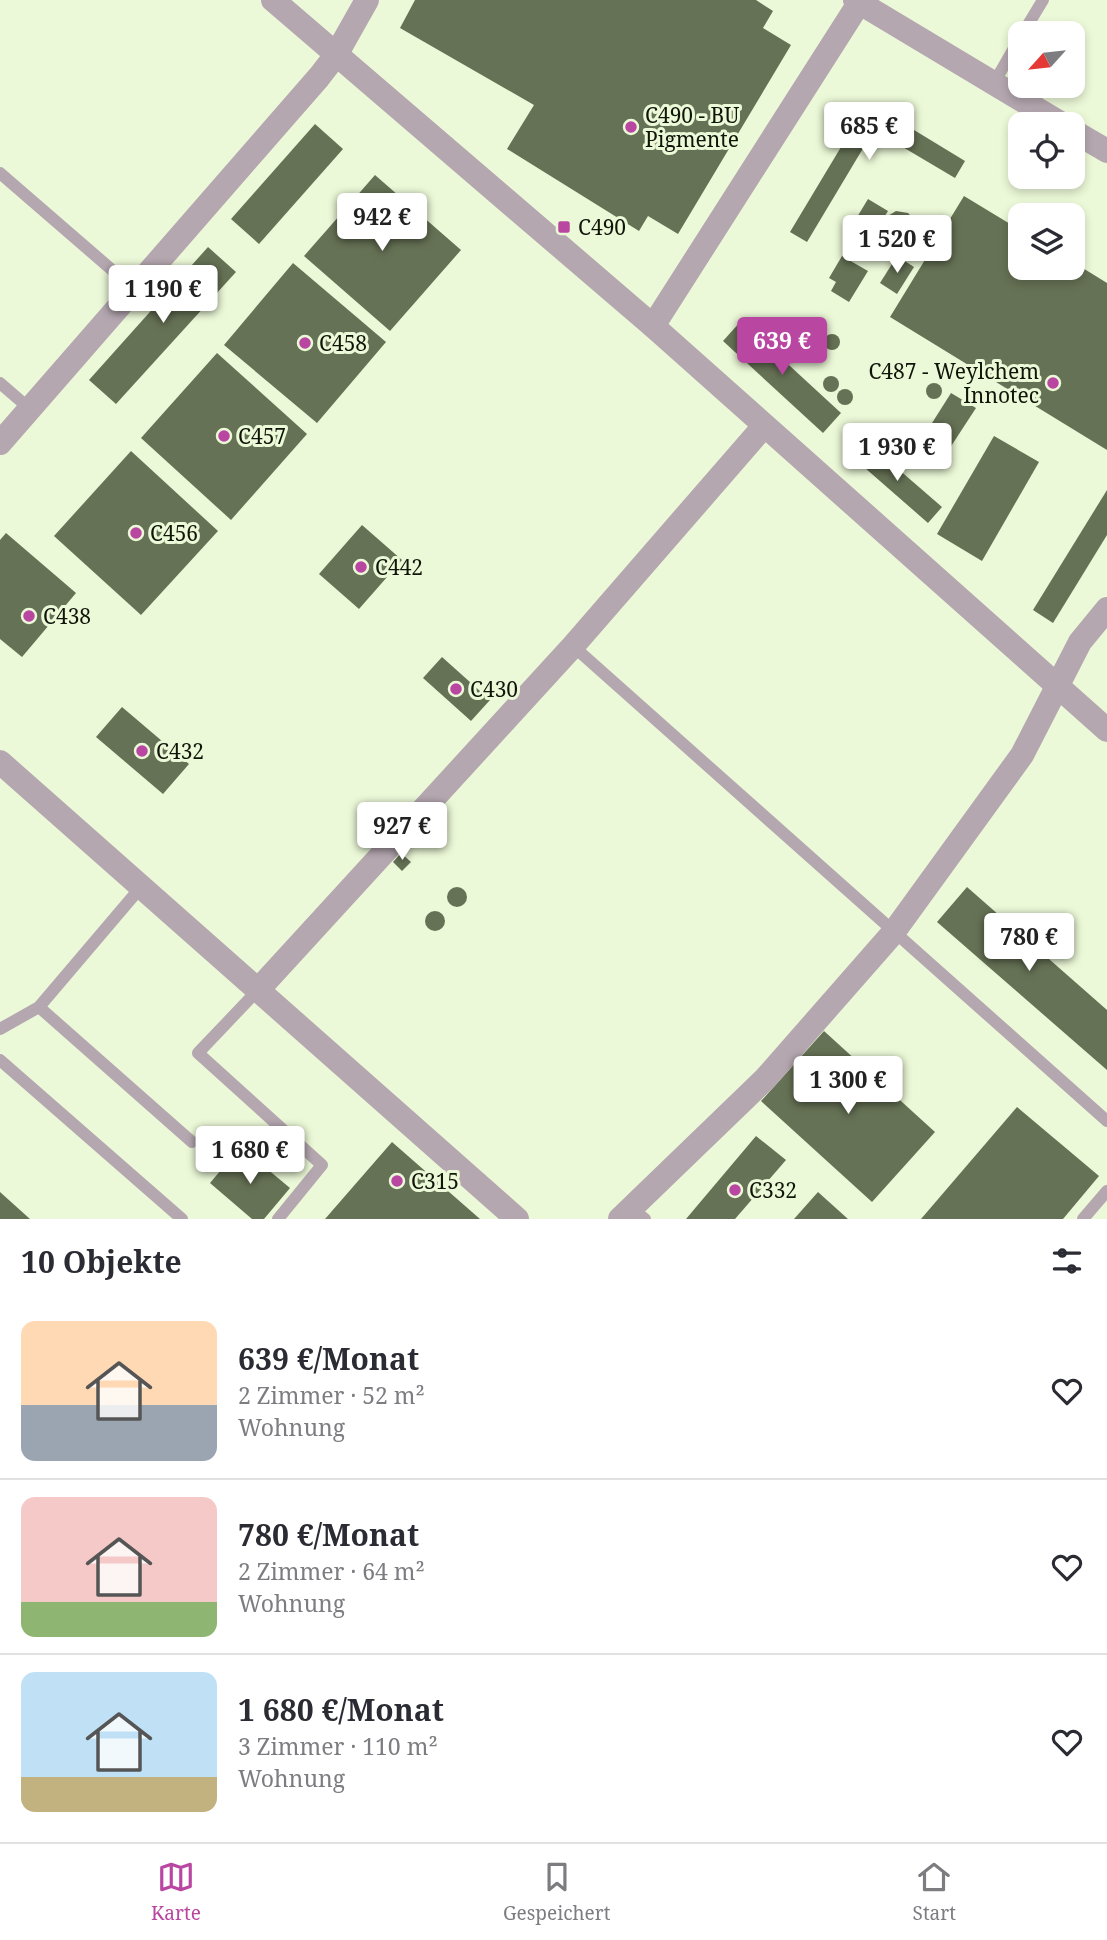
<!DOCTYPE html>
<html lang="de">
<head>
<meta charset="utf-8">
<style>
	:root { --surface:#fff; --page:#f2f2f3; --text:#2b2b33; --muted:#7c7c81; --line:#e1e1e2; --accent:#b947a2 }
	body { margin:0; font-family:"Noto Serif",serif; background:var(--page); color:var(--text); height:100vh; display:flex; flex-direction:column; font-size:26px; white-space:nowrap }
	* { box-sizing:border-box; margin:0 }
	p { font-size:23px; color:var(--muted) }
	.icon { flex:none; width:38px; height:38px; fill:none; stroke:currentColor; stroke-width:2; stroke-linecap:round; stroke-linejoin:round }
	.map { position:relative; height:1219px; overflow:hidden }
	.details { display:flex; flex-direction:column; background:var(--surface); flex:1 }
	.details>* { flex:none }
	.needle { width:46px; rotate:243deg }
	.buttons { position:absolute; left:1008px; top:21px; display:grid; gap:14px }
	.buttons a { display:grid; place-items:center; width:77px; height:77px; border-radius:14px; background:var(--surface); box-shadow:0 4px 10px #0003; font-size:35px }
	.price { position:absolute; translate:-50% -60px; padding:0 16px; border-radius:7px; background:#fff; color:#222; font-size:23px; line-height:46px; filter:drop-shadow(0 2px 4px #0008) }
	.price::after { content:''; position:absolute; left:50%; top:42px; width:21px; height:16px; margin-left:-10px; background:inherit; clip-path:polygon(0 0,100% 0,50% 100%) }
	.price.current { background:var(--accent); color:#fff }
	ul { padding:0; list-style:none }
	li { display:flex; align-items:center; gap:21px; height:175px; padding:0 21px }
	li+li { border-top:2px solid var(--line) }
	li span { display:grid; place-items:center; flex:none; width:196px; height:140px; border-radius:14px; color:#555 }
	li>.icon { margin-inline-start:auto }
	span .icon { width:84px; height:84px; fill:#fffc; stroke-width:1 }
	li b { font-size:30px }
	h2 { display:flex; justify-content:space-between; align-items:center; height:84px; padding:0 21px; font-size:30px }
	.tab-bar { display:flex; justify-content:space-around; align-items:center; height:98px; border-top:2px solid var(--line); background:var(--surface); font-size:19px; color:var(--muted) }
	.tab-bar a { display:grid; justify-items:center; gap:4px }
	.tab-bar .current { color:var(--accent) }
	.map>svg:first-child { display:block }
</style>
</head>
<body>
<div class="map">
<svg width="1107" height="1219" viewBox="0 0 1107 1219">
	<rect width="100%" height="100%" fill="#ecf9d8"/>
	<g fill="#667255">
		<polygon points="415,0 756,0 773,11 763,28 791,45 678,234 648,216 639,231 507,149 534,105 400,28"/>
		<polygon points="868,102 965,161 955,178 874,130 807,242 790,232"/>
		<polygon points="315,124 343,149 259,244 231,219"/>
		<polygon points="375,175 461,250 390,331 304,256"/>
		<polygon points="964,196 1020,230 1020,268 1073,268 1073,262 1107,283 1107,450 890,317"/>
		<polygon points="868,199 888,211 883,219 896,211 908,213 913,218 918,233 912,246 898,251 889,249 881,239 879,232 881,222 864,249 845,237"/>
		<polygon points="208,247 236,272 116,404 89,380"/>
		<polygon points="842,256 868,271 849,302 831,291 836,282 829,278"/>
		<polygon points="897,256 914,267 897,294 880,283"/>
		<polygon points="293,263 386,342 317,423 224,345"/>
		<polygon points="741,321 841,413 823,433 723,341"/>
		<circle cx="774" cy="332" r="8"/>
		<circle cx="832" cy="342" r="8"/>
		<polygon points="217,353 307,434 231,520 141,438"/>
		<circle cx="831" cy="384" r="8"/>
		<circle cx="934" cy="391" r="8"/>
		<circle cx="845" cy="397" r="8"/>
		<polygon points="951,393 976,408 944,457 920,442"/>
		<polygon points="994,436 1039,462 982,561 937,534"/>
		<polygon points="860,441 895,471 897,468 942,507 928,523 849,454"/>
		<polygon points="131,451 218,531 141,615 54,536"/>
		<polygon points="1107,490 1107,535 1053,623 1033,610"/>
		<polygon points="362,525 402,560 359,609 319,574"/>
		<polygon points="6,533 76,593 22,657 0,639 0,540"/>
		<polygon points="442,657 490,700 471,721 423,678"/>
		<polygon points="122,707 189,764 163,794 96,737"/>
		<polygon points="401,853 411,862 402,871 393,862"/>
		<polygon points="967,887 1107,1010 1107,1070 937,922"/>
		<circle cx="457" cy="897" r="10"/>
		<circle cx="435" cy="921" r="10"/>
		<polygon points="824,1031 935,1132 872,1202 761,1101"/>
		<polygon points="1017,1107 1099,1176 1063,1219 921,1219"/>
		<polygon points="756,1136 786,1160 735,1219 686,1219"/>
		<polygon points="392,1142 480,1219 325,1219"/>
		<polygon points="237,1151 244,1157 248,1153 290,1188 264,1219 252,1219 210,1183"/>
		<polygon points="0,1192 30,1219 0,1219"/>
		<polygon points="818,1192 848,1219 794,1219"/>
	</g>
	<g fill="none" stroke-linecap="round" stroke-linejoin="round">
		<g stroke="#b5a7b0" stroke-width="12">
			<polyline points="1023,33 1043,0"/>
			<polyline points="994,83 1020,38"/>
			<polyline points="0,173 134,289"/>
			<polyline points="0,383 30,409"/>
			<polyline points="573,646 1107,1121"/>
			<polyline points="258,990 198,1053 322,1165 278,1219"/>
			<polyline points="39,1007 192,1142"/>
			<polyline points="0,1029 39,1007 141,887"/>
			<polyline points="0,1060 182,1219"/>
			<polyline points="631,1208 645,1219"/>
			<polyline points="1083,1219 1107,1191"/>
		</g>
		<g stroke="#b5a7b0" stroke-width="24">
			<polyline points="273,0 653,326 1107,730"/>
			<polyline points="855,0 1062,124"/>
			<polyline points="1073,131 1107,151"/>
			<polyline points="653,326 861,0"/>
			<polyline points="0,443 319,77 336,55 367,0"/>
			<polyline points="0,762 517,1219"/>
			<polyline points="258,990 573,646 764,426"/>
			<polyline points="620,1219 765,1079 893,933 1022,755 1080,642 1107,609"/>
		</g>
	</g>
	<g fill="#b947a2" stroke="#ecf9d8" stroke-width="2.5">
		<circle cx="631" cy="127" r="7"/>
		<rect x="557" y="220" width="14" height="14" rx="3.5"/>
		<circle cx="305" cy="343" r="7"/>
		<circle cx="1053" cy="383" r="7"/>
		<circle cx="224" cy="436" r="7"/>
		<circle cx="136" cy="533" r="7"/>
		<circle cx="361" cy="567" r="7"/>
		<circle cx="29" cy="616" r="7"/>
		<circle cx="456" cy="689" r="7"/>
		<circle cx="142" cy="751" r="7"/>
		<circle cx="397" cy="1181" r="7"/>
		<circle cx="735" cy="1190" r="7"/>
	</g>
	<g text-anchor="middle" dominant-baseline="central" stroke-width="6" stroke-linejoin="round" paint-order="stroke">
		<g font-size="21" fill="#101409" stroke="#ecf9d8" text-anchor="start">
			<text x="645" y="115">C490 - BU<tspan x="645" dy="24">Pigmente</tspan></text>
			<text x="578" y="227">C490</text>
			<text x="319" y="343">C458</text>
			<text x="1039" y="371" text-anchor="end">C487 - Weylchem<tspan x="1039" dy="24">Innotec</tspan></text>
			<text x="238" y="436">C457</text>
			<text x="150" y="533">C456</text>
			<text x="375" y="567">C442</text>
			<text x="43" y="616">C438</text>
			<text x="470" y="689">C430</text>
			<text x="156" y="751">C432</text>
			<text x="411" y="1181">C315</text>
			<text x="749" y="1190">C332</text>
		</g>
	</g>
</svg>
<div class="buttons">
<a><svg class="needle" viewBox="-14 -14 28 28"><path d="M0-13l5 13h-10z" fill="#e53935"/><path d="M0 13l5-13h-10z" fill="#7c7c81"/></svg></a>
<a><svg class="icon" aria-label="locate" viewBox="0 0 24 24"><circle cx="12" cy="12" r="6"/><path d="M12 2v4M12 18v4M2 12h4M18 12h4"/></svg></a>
<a><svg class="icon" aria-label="layers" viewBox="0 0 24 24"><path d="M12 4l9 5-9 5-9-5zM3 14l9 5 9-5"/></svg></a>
</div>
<b class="price" style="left:869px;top:162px">685 €</b>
<b class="price" style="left:382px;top:253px">942 €</b>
<b class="price" style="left:897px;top:275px">1 520 €</b>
<b class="price" style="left:163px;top:325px">1 190 €</b>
<b class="price current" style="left:782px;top:377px">639 €</b>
<b class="price" style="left:897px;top:483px">1 930 €</b>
<b class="price" style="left:402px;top:862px">927 €</b>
<b class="price" style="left:1029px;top:973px">780 €</b>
<b class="price" style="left:848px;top:1116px">1 300 €</b>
<b class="price" style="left:250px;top:1186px">1 680 €</b>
</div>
<section class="details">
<h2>10 Objekte<svg class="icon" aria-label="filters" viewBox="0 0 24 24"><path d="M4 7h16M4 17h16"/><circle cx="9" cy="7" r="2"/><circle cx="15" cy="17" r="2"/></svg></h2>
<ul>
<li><span style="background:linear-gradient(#ffd9b3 60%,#9aa5b1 0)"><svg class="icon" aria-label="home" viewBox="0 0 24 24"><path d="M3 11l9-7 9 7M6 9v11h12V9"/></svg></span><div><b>639 €/Monat</b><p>2 Zimmer · 52 m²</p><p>Wohnung</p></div><svg class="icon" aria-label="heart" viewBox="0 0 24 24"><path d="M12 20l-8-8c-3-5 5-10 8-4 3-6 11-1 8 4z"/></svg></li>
<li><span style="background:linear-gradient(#f6c9c9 75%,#8fb573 0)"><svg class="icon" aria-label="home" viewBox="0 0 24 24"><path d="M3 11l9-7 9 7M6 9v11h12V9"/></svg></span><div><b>780 €/Monat</b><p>2 Zimmer · 64 m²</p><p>Wohnung</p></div><svg class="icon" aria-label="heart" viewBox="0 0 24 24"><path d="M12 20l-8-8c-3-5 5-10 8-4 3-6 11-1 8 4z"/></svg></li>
<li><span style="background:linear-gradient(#bfe0f5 75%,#c2b280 0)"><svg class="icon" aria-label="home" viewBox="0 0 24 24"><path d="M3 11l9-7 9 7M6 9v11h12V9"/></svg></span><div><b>1 680 €/Monat</b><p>3 Zimmer · 110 m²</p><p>Wohnung</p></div><svg class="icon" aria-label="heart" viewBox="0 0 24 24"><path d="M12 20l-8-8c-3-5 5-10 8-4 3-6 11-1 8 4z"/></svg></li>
</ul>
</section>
<nav class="tab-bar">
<a class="current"><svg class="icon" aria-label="map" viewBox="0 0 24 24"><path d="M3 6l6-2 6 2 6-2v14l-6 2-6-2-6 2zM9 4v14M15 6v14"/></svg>Karte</a>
<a><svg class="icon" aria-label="saved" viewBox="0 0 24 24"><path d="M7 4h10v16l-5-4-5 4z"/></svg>Gespeichert</a>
<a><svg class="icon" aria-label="home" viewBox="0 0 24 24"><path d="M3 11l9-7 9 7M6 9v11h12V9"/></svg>Start</a>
</nav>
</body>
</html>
